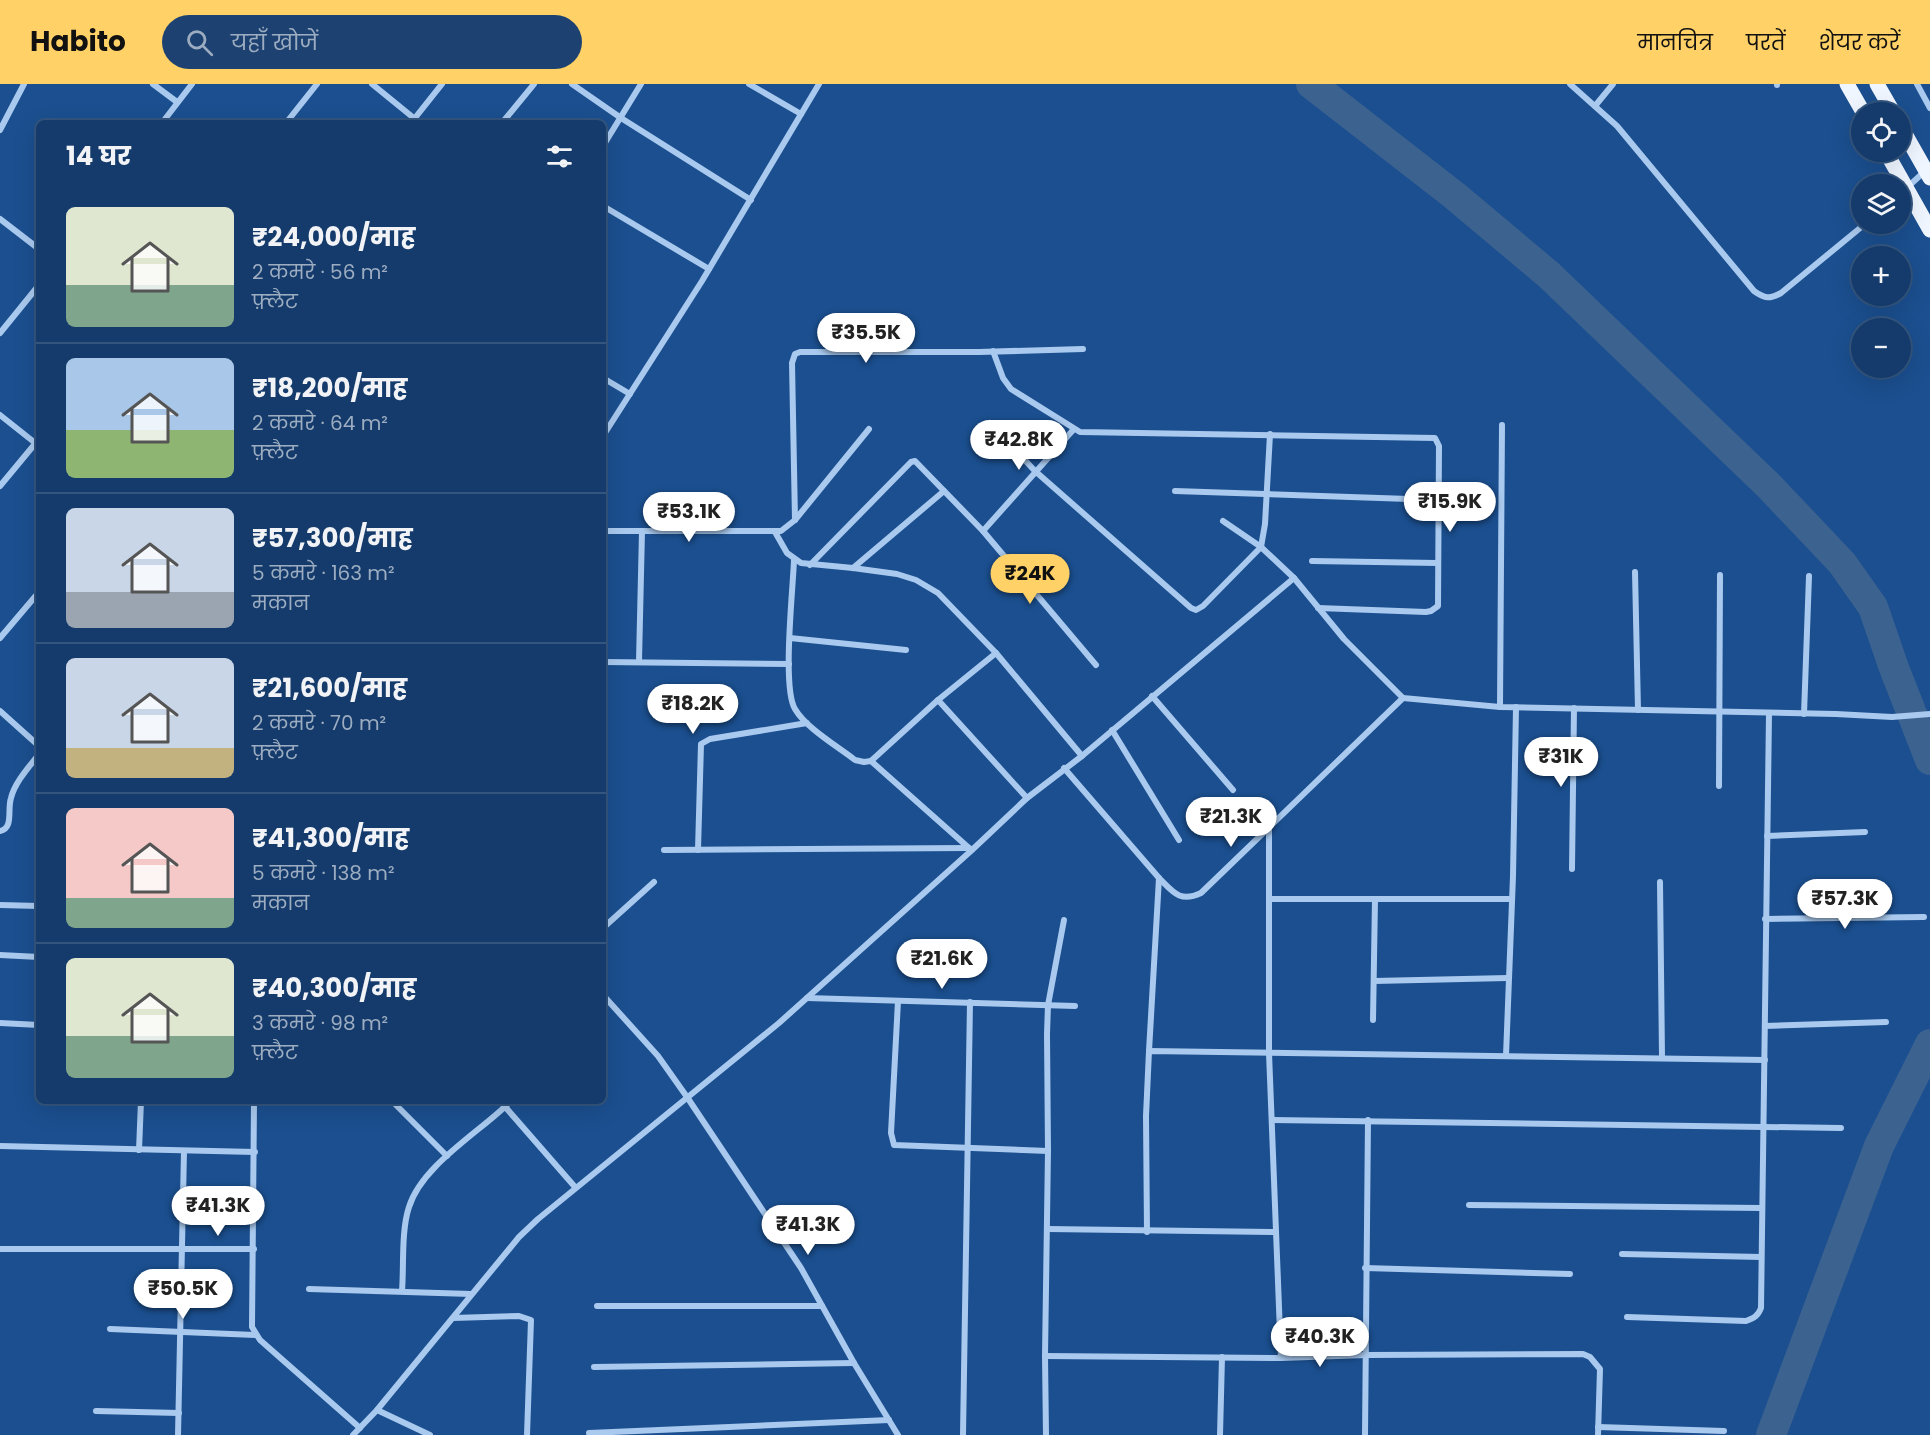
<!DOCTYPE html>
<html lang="hi">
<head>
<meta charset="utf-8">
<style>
	:root { --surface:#143b6b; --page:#1d4271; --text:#f1f3f6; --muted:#9dadc1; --line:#33557e; --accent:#ffd166 }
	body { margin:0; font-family:Poppins,"Noto Sans Devanagari",sans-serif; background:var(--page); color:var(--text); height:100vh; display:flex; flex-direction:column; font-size:22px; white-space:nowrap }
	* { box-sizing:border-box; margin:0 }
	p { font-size:20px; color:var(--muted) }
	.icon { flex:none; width:33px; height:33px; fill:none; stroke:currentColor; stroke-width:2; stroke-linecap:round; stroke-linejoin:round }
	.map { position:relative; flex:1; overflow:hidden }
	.drawer { position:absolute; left:36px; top:36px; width:570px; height:984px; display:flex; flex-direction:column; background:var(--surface); border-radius:9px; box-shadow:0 6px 24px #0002,0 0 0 2px var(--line) }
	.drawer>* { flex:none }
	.buttons { position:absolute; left:1851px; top:18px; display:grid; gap:12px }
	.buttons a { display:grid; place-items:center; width:60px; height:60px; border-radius:50%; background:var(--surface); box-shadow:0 6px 24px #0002,0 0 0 2px var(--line); font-size:30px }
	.price { position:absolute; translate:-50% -51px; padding:0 14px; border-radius:21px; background:#fff; color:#222; font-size:20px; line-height:39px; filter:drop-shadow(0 2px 3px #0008) }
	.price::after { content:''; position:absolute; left:50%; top:36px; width:18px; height:14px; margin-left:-9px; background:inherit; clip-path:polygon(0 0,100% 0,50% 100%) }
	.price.on { background:var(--accent); color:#111 }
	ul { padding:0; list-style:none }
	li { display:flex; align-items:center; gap:18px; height:150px; padding:0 30px }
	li+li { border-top:2px solid var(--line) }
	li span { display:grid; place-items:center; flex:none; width:168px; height:120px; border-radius:9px; color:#555 }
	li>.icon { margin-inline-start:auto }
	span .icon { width:72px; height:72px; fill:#fffc; stroke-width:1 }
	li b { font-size:26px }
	h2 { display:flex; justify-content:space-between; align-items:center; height:72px; padding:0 30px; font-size:26px }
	header { display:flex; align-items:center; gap:36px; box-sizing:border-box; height:84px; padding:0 30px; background:var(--accent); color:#111 }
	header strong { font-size:28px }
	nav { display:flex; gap:33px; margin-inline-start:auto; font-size:21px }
	.search { width:420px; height:54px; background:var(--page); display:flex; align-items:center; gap:15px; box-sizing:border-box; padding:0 21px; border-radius:33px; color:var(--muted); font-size:22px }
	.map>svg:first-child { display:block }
</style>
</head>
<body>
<header>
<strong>Habito</strong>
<div class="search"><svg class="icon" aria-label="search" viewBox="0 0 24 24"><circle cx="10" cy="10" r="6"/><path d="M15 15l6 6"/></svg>यहाँ खोजें</div>
<nav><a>मानचित्र</a><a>परतें</a><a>शेयर करें</a></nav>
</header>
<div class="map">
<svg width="1930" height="1351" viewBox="0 0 1930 1351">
	<rect width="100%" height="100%" fill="#1b4f8f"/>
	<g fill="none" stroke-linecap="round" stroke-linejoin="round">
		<g stroke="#3c6290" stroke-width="30">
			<polyline points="1311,0 1455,112 1549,191 1769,402 1842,479 1873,523 1894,584 1930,676"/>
			<polyline points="1771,1351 1879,1062 1930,960"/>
		</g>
		<g stroke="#a9c9ee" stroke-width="6">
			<polyline points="153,0 177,18"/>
			<polyline points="372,0 415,35"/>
			<polyline points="572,0 621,34 751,116"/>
			<polyline points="749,0 801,30"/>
			<path d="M1570 0 1617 42 1754 207C1765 215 1770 215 1781 209L1865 140"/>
			<polyline points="1777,0 1777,1"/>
			<polyline points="1917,0 1930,24"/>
			<polyline points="1595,22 1613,0"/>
			<polyline points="162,39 192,0"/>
			<polyline points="286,39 317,0"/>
			<polyline points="411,39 442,0"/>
			<polyline points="502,39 534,0"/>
			<polyline points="0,46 24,0"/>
			<polyline points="603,62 641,0"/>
			<polyline points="1900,110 1924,88"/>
			<polyline points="603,122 709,185"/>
			<polyline points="0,135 39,165"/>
			<polyline points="603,157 604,157"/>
			<polyline points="0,249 39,201"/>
			<polyline points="993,267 1003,294 1011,305 1080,348 1435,354 1439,362 1438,522 1431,527 1426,528 1318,524"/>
			<polyline points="603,294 630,310"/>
			<polyline points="0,331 39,362"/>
			<polyline points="990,339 1035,387 1191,524 1196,526 1203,522 1261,463 1265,440 1270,350"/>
			<polyline points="603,352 702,197 819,0"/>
			<polyline points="0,402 39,355"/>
			<polyline points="1175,407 1438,416"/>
			<polyline points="795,436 792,279 795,270 800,268 979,268 1083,265"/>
			<polyline points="1223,437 1261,463 1294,494 1344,555 1403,614 1500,623 1836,630 1892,633 1930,630"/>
			<polyline points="603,447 781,447 795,436 869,345"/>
			<polyline points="983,447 1074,345"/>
			<polyline points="775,448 787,469 801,479 853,484 897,490 916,496 938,509 996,569 1082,672"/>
			<path d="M794 476C793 505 782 604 795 625 806 644 837 662 855 676L864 678 871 677 938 616 996 569"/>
			<polyline points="1312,477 1437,479"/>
			<polyline points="810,481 911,378 915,377 983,447 1096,581"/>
			<polyline points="853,484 944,407"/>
			<polyline points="1635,488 1638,626"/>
			<polyline points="0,554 39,508"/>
			<polyline points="790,554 906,566"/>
			<polyline points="639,577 642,447"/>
			<polyline points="603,578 789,580"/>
			<polyline points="1152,612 1233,706"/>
			<polyline points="938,616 1027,714"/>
			<polyline points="1500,623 1502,341"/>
			<polyline points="0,627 39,662"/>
			<polyline points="1804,630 1809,492"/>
			<polyline points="1112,646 1179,756"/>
			<polyline points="871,677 969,764"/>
			<path d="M1064 684 1159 794C1173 808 1180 819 1201 809L1403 614"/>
			<polyline points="1719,702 1720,491"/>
			<polyline points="1269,744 1269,969 1281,1274"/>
			<path d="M0 747C14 744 7 726 11 714 15 698 29 683 39 670"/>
			<polyline points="1767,752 1865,748"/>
			<polyline points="664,766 969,764"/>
			<polyline points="698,766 701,660 710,655 807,639"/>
			<polyline points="1572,785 1574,624"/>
			<polyline points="1660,798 1662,973"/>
			<polyline points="1269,815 1375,815 1373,936"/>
			<polyline points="1375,815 1512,815"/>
			<polyline points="0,821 39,822"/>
			<polyline points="1765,835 1924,833"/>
			<polyline points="603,844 654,798"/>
			<polyline points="0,871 39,873"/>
			<polyline points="1374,897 1508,894"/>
			<polyline points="603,911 658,972 687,1013 801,1184 854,1279 898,1351"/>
			<polyline points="807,914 1075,922"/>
			<polyline points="898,917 891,1049 894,1061 1048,1067"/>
			<polyline points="0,939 39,941"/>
			<polyline points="1765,942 1886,938"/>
			<polyline points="1149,967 1159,794"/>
			<polyline points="1506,972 1513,792 1516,623"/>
			<polyline points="254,1017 252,1243 260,1256 360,1344"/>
			<polyline points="392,1017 447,1072"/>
			<polyline points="500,1017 575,1103"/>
			<polyline points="1272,1036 1841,1044"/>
			<polyline points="0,1062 255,1068"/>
			<polyline points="139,1066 141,1017"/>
			<polyline points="1469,1121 1761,1124"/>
			<polyline points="1048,1145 1275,1148"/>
			<polyline points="1147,1148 1146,1032 1149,967 1765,976"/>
			<polyline points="0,1165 254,1165"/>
			<polyline points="1622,1170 1761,1173"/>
			<polyline points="1365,1184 1570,1190"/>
			<polyline points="309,1205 471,1210"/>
			<path d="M402 1207C404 1182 401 1147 409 1123 422 1081 480 1048 511 1017"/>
			<polyline points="597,1222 822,1222"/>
			<path d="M1627 1233 1746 1237C1754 1234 1758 1232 1761 1224L1769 630"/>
			<polyline points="453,1234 519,1232 531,1236 527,1351"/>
			<polyline points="110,1245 255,1251"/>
			<polyline points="1045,1272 1281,1274 1366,1271 1583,1270 1590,1273 1600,1285 1598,1351"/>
			<polyline points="594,1283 854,1279"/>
			<polyline points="377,1326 430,1351"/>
			<polyline points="96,1327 179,1329"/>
			<polyline points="1598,1343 1724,1347"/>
			<polyline points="589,1349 889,1336"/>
			<polyline points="178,1351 184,1067"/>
			<polyline points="353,1351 377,1326 519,1153 538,1135 779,939 972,766 1027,714 1082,672 1294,494"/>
			<polyline points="963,1351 970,918"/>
			<polyline points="1046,1351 1045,1272 1048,1067 1047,950 1048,921 1064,836"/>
			<polyline points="1220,1351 1222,1273"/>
			<polyline points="1365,1351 1368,1036"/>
		</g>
		<g stroke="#f0f6ff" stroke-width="15">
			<polyline points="1847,0 1863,28"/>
			<polyline points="1877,0 1893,28"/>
			<polyline points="1900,41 1930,94"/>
			<polyline points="1886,68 1930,146"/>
		</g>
	</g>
</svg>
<div class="buttons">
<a><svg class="icon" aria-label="locate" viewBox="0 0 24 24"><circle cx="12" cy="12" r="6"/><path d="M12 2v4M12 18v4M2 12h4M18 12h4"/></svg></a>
<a><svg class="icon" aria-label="layers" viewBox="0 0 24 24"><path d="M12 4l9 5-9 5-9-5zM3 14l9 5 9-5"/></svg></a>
<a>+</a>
<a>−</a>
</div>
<b class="price" style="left:866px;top:280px">₹35.5K</b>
<b class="price" style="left:1019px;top:387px">₹42.8K</b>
<b class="price" style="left:1450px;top:449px">₹15.9K</b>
<b class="price" style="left:689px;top:459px">₹53.1K</b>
<b class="price on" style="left:1030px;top:521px">₹24K</b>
<b class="price" style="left:693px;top:651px">₹18.2K</b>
<b class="price" style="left:1561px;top:704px">₹31K</b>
<b class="price" style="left:1231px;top:764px">₹21.3K</b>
<b class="price" style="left:1845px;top:846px">₹57.3K</b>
<b class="price" style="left:942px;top:906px">₹21.6K</b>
<b class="price" style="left:218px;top:1153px">₹41.3K</b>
<b class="price" style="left:808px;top:1172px">₹41.3K</b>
<b class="price" style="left:183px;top:1236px">₹50.5K</b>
<b class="price" style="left:1320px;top:1284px">₹40.3K</b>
<section class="drawer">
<h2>14 घर<svg class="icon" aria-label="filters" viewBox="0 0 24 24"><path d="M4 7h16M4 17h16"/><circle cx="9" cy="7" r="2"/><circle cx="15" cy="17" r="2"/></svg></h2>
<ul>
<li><span style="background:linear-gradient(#dfe7d0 65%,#7fa58c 0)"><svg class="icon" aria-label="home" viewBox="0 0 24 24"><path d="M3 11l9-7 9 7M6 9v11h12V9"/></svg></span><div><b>₹24,000/माह</b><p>2 कमरे · 56 m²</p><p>फ़्लैट</p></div></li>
<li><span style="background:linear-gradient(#a9c7e8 60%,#8fb573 0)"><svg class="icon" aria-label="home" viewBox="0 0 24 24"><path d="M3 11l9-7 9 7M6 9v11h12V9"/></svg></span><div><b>₹18,200/माह</b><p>2 कमरे · 64 m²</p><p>फ़्लैट</p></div></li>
<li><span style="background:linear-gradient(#c9d6e8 70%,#9aa5b1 0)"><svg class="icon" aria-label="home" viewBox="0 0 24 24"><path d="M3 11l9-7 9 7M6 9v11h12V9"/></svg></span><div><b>₹57,300/माह</b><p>5 कमरे · 163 m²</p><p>मकान</p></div></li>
<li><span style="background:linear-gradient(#c9d6e8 75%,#c2b280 0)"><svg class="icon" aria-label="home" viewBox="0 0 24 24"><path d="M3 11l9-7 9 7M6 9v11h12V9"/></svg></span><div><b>₹21,600/माह</b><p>2 कमरे · 70 m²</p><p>फ़्लैट</p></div></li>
<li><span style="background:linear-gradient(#f6c9c9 75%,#7fa58c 0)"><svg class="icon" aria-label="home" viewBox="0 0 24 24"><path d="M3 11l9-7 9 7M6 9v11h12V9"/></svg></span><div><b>₹41,300/माह</b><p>5 कमरे · 138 m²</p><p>मकान</p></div></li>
<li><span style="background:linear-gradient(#dfe7d0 65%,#7fa58c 0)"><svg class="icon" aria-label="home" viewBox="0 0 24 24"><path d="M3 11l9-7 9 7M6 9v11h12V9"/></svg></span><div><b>₹40,300/माह</b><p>3 कमरे · 98 m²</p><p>फ़्लैट</p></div></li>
</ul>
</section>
</div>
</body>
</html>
